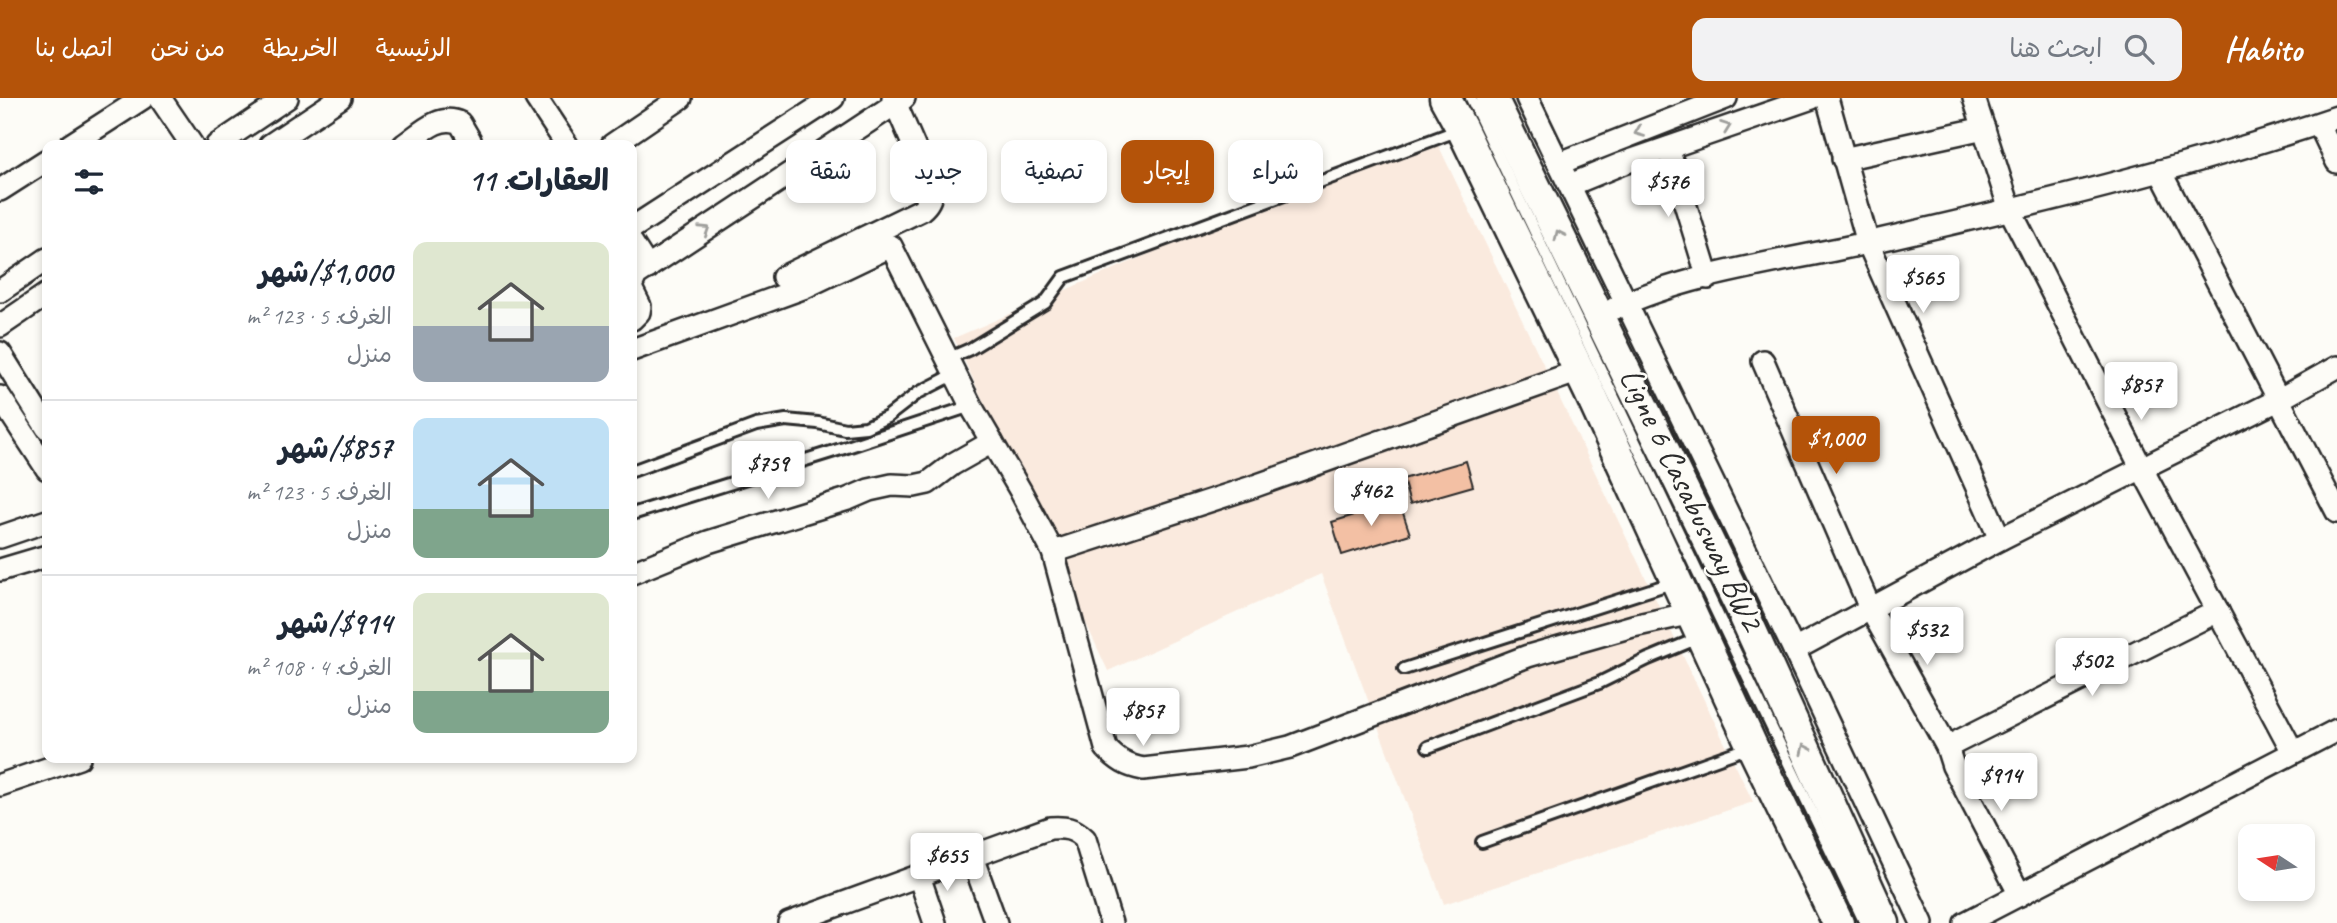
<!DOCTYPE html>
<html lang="ar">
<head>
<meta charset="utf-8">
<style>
	:root { --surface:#fff; --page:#f2f2f3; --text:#1f2937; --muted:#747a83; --line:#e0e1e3; --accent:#b45309 }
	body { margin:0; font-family:Caveat,"Playpen Sans Arabic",sans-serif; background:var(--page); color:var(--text); direction:rtl; height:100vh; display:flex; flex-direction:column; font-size:26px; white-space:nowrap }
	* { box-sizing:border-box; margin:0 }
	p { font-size:23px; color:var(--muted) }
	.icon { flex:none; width:38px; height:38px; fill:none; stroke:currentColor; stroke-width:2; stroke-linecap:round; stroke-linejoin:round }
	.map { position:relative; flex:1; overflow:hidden; direction:ltr }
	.panel { position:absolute; left:42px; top:42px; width:595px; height:623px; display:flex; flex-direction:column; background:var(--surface); border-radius:14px; box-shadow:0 4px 10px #0003; direction:rtl }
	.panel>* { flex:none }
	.hud { position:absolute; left:658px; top:42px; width:665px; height:63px; direction:rtl; display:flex; gap:14px }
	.needle { width:46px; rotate:282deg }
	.fabs { position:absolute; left:2238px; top:726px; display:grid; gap:14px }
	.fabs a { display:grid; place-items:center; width:77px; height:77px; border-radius:14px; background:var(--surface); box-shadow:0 4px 10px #0003; font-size:35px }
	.price { position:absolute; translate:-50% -60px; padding:0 16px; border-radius:7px; background:#fff; color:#222; font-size:23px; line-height:46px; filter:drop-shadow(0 2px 4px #0008) }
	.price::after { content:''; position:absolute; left:50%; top:42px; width:21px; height:16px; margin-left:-10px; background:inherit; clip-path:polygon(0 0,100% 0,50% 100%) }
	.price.current { background:var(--accent); color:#fff }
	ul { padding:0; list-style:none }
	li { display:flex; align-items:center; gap:21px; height:175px; padding:0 28px }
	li+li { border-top:2px solid var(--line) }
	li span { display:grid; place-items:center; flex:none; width:196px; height:140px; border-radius:14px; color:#555 }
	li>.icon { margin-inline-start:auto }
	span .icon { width:84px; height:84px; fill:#fffc; stroke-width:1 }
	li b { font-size:30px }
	h2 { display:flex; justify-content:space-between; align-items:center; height:84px; padding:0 28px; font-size:30px }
	.chip { padding:0 24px; border-radius:14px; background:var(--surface); box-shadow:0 4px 10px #0003; font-size:24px; line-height:63px }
	.chip.current { background:var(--accent); color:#fff }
	header { display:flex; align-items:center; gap:42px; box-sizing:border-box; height:98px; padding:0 35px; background:var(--accent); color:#fff }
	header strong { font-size:33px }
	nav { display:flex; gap:38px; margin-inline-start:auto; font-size:24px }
	.search { width:490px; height:63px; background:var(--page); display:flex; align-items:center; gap:18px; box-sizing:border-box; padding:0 24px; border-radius:14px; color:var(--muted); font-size:26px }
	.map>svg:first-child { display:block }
</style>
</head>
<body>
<header>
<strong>Habito</strong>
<div class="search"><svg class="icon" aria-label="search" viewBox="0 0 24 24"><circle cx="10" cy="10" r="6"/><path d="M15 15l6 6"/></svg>ابحث هنا</div>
<nav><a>الرئيسية</a><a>الخريطة</a><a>من نحن</a><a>اتصل بنا</a></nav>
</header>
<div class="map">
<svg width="2337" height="825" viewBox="0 0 2337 825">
	<rect width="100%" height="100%" fill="#fdfcf7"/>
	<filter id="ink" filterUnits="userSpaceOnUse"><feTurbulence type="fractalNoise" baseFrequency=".0143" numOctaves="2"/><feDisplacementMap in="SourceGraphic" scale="14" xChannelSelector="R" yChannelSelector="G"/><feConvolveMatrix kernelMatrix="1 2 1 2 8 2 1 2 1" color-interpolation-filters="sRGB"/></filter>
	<g filter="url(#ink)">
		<polygon fill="#faeade" points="1432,34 1753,704 1444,806 1321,476 1108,573 954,240"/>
		<g fill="#f3c0a4" stroke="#2b2b2b" stroke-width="2">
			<polygon points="1466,363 1473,388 1410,406 1403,381"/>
			<polygon points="1399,403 1410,436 1342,457 1332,424"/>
		</g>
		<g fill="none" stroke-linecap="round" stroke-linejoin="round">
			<g stroke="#2b2b2b" stroke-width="16">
				<g id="service">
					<polyline points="1471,0 1865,825"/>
					<polyline points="947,261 970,251 1045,205 1064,179 1459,32"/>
					<polyline points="632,373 756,327 786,322 818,325 845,331 866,329 887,319 918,295 955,276"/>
					<polyline points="632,416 841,351 971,308"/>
					<polyline points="1404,571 1675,484"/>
					<polyline points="1428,649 1599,585 1648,561 1701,539"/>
					<polyline points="1482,744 1750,649"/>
				</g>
			</g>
			<g stroke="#2b2b2b" stroke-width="26">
				<g id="minor">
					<polyline points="160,0 192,47"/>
					<polyline points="536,0 567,47"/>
					<polyline points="1527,0 1794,552 1922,825"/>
					<polyline points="1827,0 1868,145 2000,441"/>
					<polyline points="1974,0 2010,112 2142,371 2293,654"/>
					<polyline points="2319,26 2337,64"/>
					<polyline points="70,47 143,0"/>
					<polyline points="217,47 287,0"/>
					<polyline points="270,47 340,0"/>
					<path d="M404 47C420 36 439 15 460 25L470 42V47"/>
					<polyline points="612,47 681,0"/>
					<polyline points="1668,50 1708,180"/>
					<polyline points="1843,61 1984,30"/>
					<polyline points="1560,65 1726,0"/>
					<polyline points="2160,73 2337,414"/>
					<polyline points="1570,87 1621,66 1812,0"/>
					<polyline points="0,92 47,62"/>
					<polyline points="632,130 833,0"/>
					<polyline points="632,145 648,170"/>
					<path d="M783 179 921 112C931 104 933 95 929 83L893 0"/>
					<polyline points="632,186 636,177 904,0"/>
					<polyline points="632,192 640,208 639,214 632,221"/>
					<polyline points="0,193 47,161"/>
					<path d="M1615 210C1692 174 1789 163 1871 144 2028 108 2185 71 2337 19"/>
					<polyline points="0,228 47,196"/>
					<path d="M632 252 803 190 891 148 971 308 1020 392 1053 454 1106 650C1117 662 1127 668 1143 671L1248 659 1290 649 1528 558 1633 528 1692 515"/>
					<polyline points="0,255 47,330"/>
					<polyline points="1763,263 1870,510 1947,649 1953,668 2020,797"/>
					<polyline points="0,299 47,371"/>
					<polyline points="0,439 47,423"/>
					<polyline points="1053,454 1252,389 1579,273"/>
					<polyline points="0,472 47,458"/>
					<polyline points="632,475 708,444 848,401 869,392 892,387 914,388 928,385 953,366 992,344"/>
					<polyline points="1794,552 2000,441 2278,302 2337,269"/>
					<polyline points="1947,649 2218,513"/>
					<polyline points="0,687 79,660"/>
					<polyline points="972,759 996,825"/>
					<polyline points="919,778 935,825"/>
					<path d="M789 825 1050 730C1065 729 1074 730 1085 741L1111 825"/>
					<polyline points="1965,825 2337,632"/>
				</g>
			</g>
			<g stroke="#2b2b2b" stroke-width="35">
				<g id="secondary">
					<polyline points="1445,0 1462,31 1589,293 1752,648 1838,825"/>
					<polyline points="1492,0 1741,510 1884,825"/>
				</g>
			</g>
			<use href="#service" stroke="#fdfcf7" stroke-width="10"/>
			<use href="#minor" stroke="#fdfcf7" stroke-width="21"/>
			<use href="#secondary" stroke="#fdfcf7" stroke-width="30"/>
		</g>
		<defs><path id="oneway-chevron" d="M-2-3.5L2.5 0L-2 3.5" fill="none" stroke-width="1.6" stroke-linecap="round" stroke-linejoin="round" transform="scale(1.75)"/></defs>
		<g stroke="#9e9e9b">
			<use href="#oneway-chevron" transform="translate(1726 29) rotate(-20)"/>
			<use href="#oneway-chevron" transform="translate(1639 34) rotate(158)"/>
			<use href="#oneway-chevron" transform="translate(705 132) rotate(-33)"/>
			<use href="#oneway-chevron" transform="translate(1559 137) rotate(-115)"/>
			<use href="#oneway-chevron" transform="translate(1805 651) rotate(-115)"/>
		</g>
	</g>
	<g text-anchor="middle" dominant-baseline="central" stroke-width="5" stroke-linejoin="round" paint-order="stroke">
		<g font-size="33" fill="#2b2b2b" stroke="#fdfcf7">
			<text transform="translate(1692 401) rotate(64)">Ligne 6 Casabusway BW2</text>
		</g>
	</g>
</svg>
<div class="fabs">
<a><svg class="needle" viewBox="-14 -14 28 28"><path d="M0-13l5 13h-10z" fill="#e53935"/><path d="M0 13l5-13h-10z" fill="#747a83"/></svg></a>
</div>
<b class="price" style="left:1668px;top:121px">$576</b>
<b class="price" style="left:1923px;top:217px">$565</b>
<b class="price" style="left:2141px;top:324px">$857</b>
<b class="price current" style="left:1836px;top:378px">$1,000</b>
<b class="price" style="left:768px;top:403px">$759</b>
<b class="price" style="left:1371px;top:430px">$462</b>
<b class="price" style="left:1927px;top:569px">$532</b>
<b class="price" style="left:2092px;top:600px">$502</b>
<b class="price" style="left:1143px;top:650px">$857</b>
<b class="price" style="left:2001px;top:715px">$914</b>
<b class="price" style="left:947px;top:795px">$655</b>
<div class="hud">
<a class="chip">شراء</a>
<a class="chip current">إيجار</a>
<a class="chip">تصفية</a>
<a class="chip">جديد</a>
<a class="chip">شقة</a>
</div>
<section class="panel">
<h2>العقارات: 11<svg class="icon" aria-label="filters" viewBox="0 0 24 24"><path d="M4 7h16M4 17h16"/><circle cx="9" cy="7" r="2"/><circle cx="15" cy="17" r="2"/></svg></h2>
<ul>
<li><span style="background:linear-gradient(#dfe7d0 60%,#9aa5b1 0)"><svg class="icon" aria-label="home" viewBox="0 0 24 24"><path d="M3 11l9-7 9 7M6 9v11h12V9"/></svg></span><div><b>$1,000/شهر</b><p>الغرف: 5 · 123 m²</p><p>منزل</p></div></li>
<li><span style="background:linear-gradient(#bfe0f5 65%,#7fa58c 0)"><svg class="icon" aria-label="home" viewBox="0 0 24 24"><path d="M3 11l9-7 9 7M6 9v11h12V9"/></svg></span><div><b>$857/شهر</b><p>الغرف: 5 · 123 m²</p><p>منزل</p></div></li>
<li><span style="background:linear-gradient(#dfe7d0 70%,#7fa58c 0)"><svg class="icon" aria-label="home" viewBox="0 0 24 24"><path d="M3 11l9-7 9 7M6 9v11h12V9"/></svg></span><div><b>$914/شهر</b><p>الغرف: 4 · 108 m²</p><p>منزل</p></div></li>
</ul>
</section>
</div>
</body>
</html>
